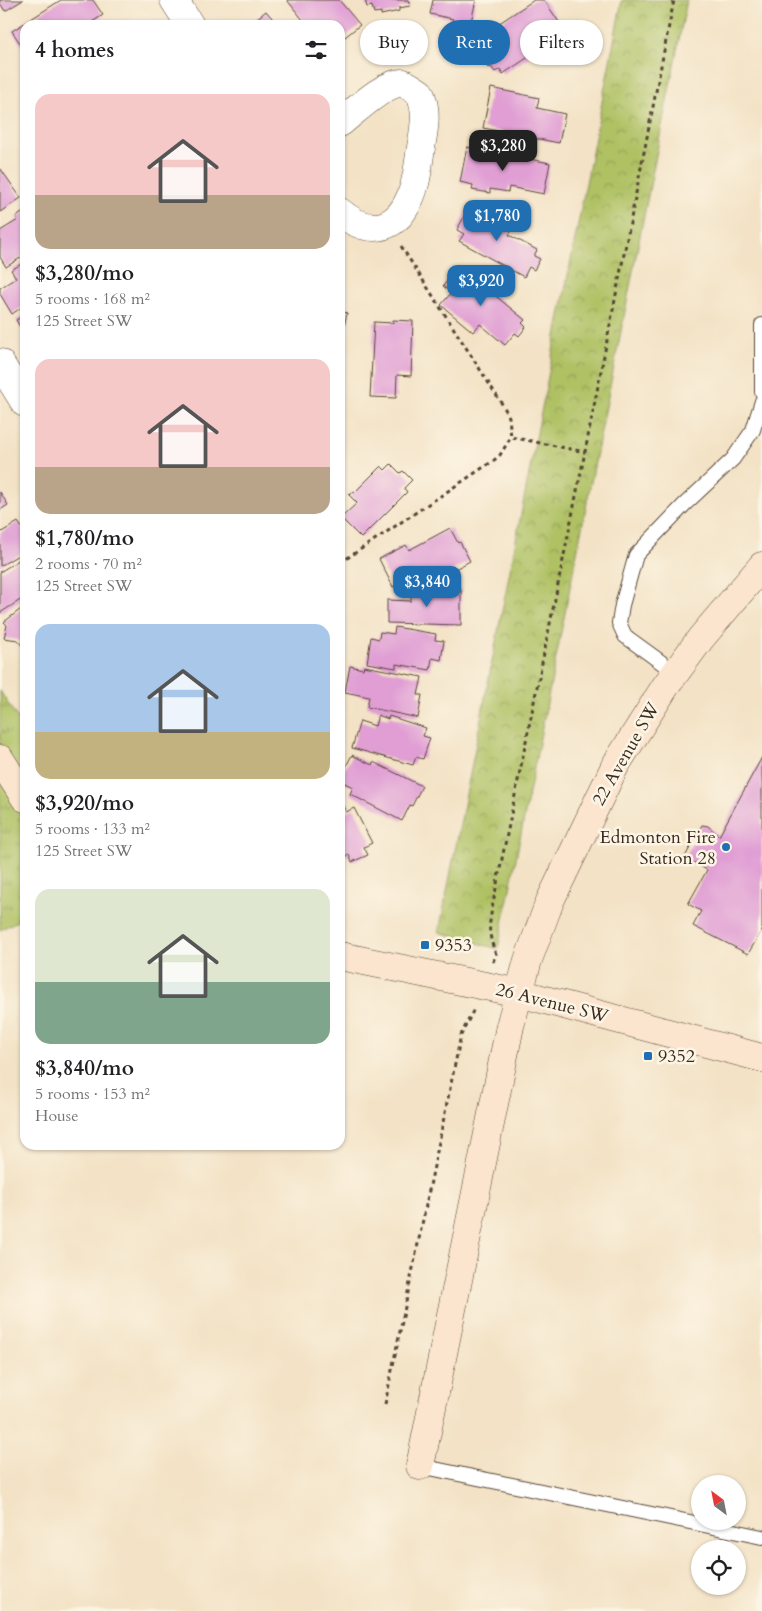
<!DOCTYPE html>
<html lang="en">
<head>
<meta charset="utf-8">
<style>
	:root { --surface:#fff; --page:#f2f2f2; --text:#202124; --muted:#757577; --accent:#1f6fb2 }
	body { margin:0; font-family:Cardo,serif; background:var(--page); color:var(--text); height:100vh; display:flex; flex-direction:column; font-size:19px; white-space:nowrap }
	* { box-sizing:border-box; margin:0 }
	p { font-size:16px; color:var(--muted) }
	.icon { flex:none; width:28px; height:28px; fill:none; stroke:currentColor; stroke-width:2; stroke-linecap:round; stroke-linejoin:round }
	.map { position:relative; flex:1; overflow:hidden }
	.side { position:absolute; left:20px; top:20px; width:325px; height:1130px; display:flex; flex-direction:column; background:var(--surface); border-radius:15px; box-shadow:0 1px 4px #0004 }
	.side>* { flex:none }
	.guide { position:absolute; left:360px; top:20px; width:326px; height:45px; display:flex; gap:10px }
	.needle { width:32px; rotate:328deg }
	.tools { position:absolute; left:691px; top:1475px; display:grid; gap:10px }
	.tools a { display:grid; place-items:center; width:55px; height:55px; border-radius:50%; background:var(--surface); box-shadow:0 1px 4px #0004; font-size:25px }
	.price { position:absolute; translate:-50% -42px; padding:0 11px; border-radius:10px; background:var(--accent); color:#fff; font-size:16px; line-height:32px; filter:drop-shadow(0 1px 2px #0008) }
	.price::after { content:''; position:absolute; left:50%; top:30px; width:15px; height:11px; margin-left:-8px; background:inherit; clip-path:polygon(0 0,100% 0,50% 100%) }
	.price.selected { background:#222; color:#fff }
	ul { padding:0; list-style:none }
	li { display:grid; align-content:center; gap:10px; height:265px; padding:0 15px }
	li span { display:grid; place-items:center; height:155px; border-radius:15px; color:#555 }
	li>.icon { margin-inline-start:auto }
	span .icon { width:90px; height:90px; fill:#fffc; stroke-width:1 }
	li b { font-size:21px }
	h2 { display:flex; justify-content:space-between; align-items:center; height:60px; padding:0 15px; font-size:21px }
	.tag { padding:0 18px; border-radius:22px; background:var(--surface); box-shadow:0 1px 4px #0004; font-size:18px; line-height:45px }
	.tag.selected { background:var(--accent); color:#fff }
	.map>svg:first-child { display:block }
</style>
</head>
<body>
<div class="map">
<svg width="762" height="1611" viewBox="0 0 762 1611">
	<defs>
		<pattern id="grass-tufts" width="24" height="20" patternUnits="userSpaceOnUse" patternTransform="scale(1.25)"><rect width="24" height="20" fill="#afc164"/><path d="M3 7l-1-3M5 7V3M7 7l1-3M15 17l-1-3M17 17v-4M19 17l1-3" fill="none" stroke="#909d52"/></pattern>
		<pattern id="park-crowns" width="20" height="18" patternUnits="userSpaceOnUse" patternTransform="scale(1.25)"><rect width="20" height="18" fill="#afc164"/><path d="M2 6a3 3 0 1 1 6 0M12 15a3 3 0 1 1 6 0" fill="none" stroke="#909d52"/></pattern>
	</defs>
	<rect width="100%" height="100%" fill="#fcf5e5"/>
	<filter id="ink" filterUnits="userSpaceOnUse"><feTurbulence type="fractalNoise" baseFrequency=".02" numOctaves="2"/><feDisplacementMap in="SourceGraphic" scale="10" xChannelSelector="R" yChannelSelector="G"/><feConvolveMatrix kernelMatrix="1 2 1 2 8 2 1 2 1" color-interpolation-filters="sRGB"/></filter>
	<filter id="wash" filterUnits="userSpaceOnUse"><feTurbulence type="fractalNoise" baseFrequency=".0096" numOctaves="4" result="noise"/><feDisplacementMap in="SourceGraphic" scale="20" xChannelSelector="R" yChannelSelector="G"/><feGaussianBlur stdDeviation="1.12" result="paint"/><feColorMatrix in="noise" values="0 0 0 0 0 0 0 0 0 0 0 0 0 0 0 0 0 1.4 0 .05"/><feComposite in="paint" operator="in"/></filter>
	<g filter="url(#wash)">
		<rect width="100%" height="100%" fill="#f3e2c5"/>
		<polygon fill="url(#grass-tufts)" stroke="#757641" points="0,691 25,730 25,917 0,930"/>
		<polygon fill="url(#park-crowns)" stroke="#757641" points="622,0 687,0 498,949 439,932"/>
		<g id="blocks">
			<g fill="#e09ed4">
				<polygon points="0,0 23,0 5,11 0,3"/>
				<polygon points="61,0 93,0 103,15 92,22 94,25 25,25 25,51 12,31"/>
				<polygon points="287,0 339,0 360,25 340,41 340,25 307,25"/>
				<polygon points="365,0 408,0 410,6 399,8 399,11 381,15 381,12 374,13 372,6 367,7"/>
				<polygon points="433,0 476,0 470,26 452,22 453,19 430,14"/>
				<polygon points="534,0 544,0 559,22 529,41 536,52 503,74 500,69 495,72 491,67 488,68 478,53 481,50 474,40"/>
				<polygon points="266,11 278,25 249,25"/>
				<polygon points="491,88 539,98 537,108 565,114 559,143 483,128"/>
				<polygon points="467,147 550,163 544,194 509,187 508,192 490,189 490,193 472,190 473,185 460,182"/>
				<polygon points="0,168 21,198 0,212"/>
				<polygon points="478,209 513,228 509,235 537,250 534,256 540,259 534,270 529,267 524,277 459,241 464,234 457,230 467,211 474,215"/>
				<polygon points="25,211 25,255 6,267 0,257 0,231 18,220 16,217"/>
				<polygon points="25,262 25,305 12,314 0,294 0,288 16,278 11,270"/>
				<polygon points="459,266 525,320 522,323 526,327 519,336 515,333 505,345 480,324 473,332 441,305 451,293 443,286"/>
				<polygon points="340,311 347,313 341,342 340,342"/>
				<polygon points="25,315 25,335 16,320"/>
				<polygon points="393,320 413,321 411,376 397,375 396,398 370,397 374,322 393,323"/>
				<polygon points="391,464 400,473 403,471 412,480 404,488 407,492 361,538 341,518 357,503 349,495 353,491 354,493 381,466 385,470"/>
				<polygon points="0,492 8,505 0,510"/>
				<polygon points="18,522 25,532 25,551 0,566 0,533"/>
				<polygon points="450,528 458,543 460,542 470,561 422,587 416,575 393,587 379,559 406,545 409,550"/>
				<polygon points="25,556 25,597 0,613 0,572"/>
				<polygon points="411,588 461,589 461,625 387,623 387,600 411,601"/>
				<polygon points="25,606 25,650 18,640 4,638 7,625 4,622"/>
				<polygon points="395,627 436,634 435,640 444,641 441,660 432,658 430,670 396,664 396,668 367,663 371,637 379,639 380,632 394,634"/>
				<polygon points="350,666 363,669 364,666 422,677 418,695 422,695 418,718 367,707 369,697 345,692"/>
				<polygon points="378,715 388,719 389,716 426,728 423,736 430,738 423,759 416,757 413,765 352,748 360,721 375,726"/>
				<polygon points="352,755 372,765 373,762 422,786 412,806 410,805 402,821 350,794 353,787 340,781 340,778"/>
				<polygon points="762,757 762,930 748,954 693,926 701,911 688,904 707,870 685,857 702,825 708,826 719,836"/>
				<polygon points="340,800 346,812 354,808 372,843 364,847 368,855 352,862 349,855 340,859"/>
			</g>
		</g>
	</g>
	<g filter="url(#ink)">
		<use href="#blocks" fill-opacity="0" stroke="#574637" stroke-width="1"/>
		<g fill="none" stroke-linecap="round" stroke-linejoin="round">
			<g stroke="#574637" stroke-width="16">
				<g id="lane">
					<polyline points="762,325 762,392"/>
					<polyline points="676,673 625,636 619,623 622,605 636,555 684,505 733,459 753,430 762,401"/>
					<polyline points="420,1466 762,1537"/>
				</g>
			</g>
			<g stroke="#574637" stroke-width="29">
				<g id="street">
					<polyline points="174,0 190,25"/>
					<path d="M340 123C353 113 386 81 403 83 409 85 415 90 420 93 429 114 423 133 420 154 418 169 416 186 409 200 394 233 366 234 340 212"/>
					<polyline points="0,363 25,403"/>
				</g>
			</g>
			<g stroke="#574637" stroke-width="29">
				<g id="secondary">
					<polyline points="0,759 25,798"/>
					<polyline points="340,956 519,993 762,1058"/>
					<polyline points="420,1466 510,1026 528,960 550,901 615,766 665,687 701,638 762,566"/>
				</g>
			</g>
			<g stroke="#574637" stroke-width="3" stroke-dasharray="4 4" stroke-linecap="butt">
				<polyline points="401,246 504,407 509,417 511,437"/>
				<polyline points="340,563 493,461 500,455 511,437 585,452"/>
				<polyline points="340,917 342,923"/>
				<path d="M493 962 496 954C487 932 489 925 493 903L585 452 674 0"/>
				<polyline points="385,1404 461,1035 474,1009"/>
			</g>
			<use href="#lane" stroke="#fff" stroke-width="14"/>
			<use href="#street" stroke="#fff" stroke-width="28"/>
			<use href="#secondary" stroke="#fbe5cf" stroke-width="28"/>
		</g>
	</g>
	<g fill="#1f6fb2" stroke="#fcf5e5" stroke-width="2">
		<circle cx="726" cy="847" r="5"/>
		<rect x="420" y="940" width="10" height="10" rx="2.5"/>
		<rect x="643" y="1051" width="10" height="10" rx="2.5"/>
	</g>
	<g text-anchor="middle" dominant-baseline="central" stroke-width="5" stroke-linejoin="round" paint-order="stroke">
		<g font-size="18" fill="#3b2a1e" stroke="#fcf5e5">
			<text transform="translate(626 754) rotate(-60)">22 Avenue SW</text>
			<text transform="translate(552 1003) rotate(14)">26 Avenue SW</text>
		</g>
		<g font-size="18" fill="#3b2a1e" stroke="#fcf5e5" text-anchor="start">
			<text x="716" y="837" text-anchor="end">Edmonton Fire<tspan x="716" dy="21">Station 28</tspan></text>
			<text x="435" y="945">9353</text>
			<text x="658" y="1056">9352</text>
		</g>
	</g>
</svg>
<div class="tools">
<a><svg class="needle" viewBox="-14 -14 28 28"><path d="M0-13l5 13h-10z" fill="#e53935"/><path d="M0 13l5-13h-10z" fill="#757577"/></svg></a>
<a><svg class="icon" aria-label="locate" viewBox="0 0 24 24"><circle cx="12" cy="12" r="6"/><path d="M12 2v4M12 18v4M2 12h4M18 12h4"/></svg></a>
</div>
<b class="price selected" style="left:503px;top:172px">$3,280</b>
<b class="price" style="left:497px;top:242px">$1,780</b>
<b class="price" style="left:481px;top:307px">$3,920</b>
<b class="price" style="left:427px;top:608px">$3,840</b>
<div class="guide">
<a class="tag">Buy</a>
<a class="tag selected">Rent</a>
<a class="tag">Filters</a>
</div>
<section class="side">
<h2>4 homes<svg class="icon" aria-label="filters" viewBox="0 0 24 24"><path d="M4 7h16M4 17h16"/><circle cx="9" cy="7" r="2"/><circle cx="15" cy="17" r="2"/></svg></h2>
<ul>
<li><span style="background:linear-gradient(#f6c9c9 65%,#b9a48a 0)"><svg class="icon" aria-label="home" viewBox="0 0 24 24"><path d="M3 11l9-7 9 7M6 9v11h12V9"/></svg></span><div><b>$3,280/mo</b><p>5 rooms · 168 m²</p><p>125 Street SW</p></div></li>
<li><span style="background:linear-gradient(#f6c9c9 70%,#b9a48a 0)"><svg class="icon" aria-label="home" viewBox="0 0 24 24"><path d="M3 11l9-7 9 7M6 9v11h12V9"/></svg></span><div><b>$1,780/mo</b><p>2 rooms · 70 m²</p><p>125 Street SW</p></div></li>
<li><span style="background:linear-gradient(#a9c7e8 70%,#c2b280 0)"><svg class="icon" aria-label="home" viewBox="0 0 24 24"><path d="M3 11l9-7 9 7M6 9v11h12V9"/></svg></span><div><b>$3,920/mo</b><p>5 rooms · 133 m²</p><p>125 Street SW</p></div></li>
<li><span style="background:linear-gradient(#dfe7d0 60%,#7fa58c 0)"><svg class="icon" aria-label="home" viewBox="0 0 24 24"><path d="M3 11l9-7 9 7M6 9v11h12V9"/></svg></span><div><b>$3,840/mo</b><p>5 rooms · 153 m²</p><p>House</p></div></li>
</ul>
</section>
</div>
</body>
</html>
